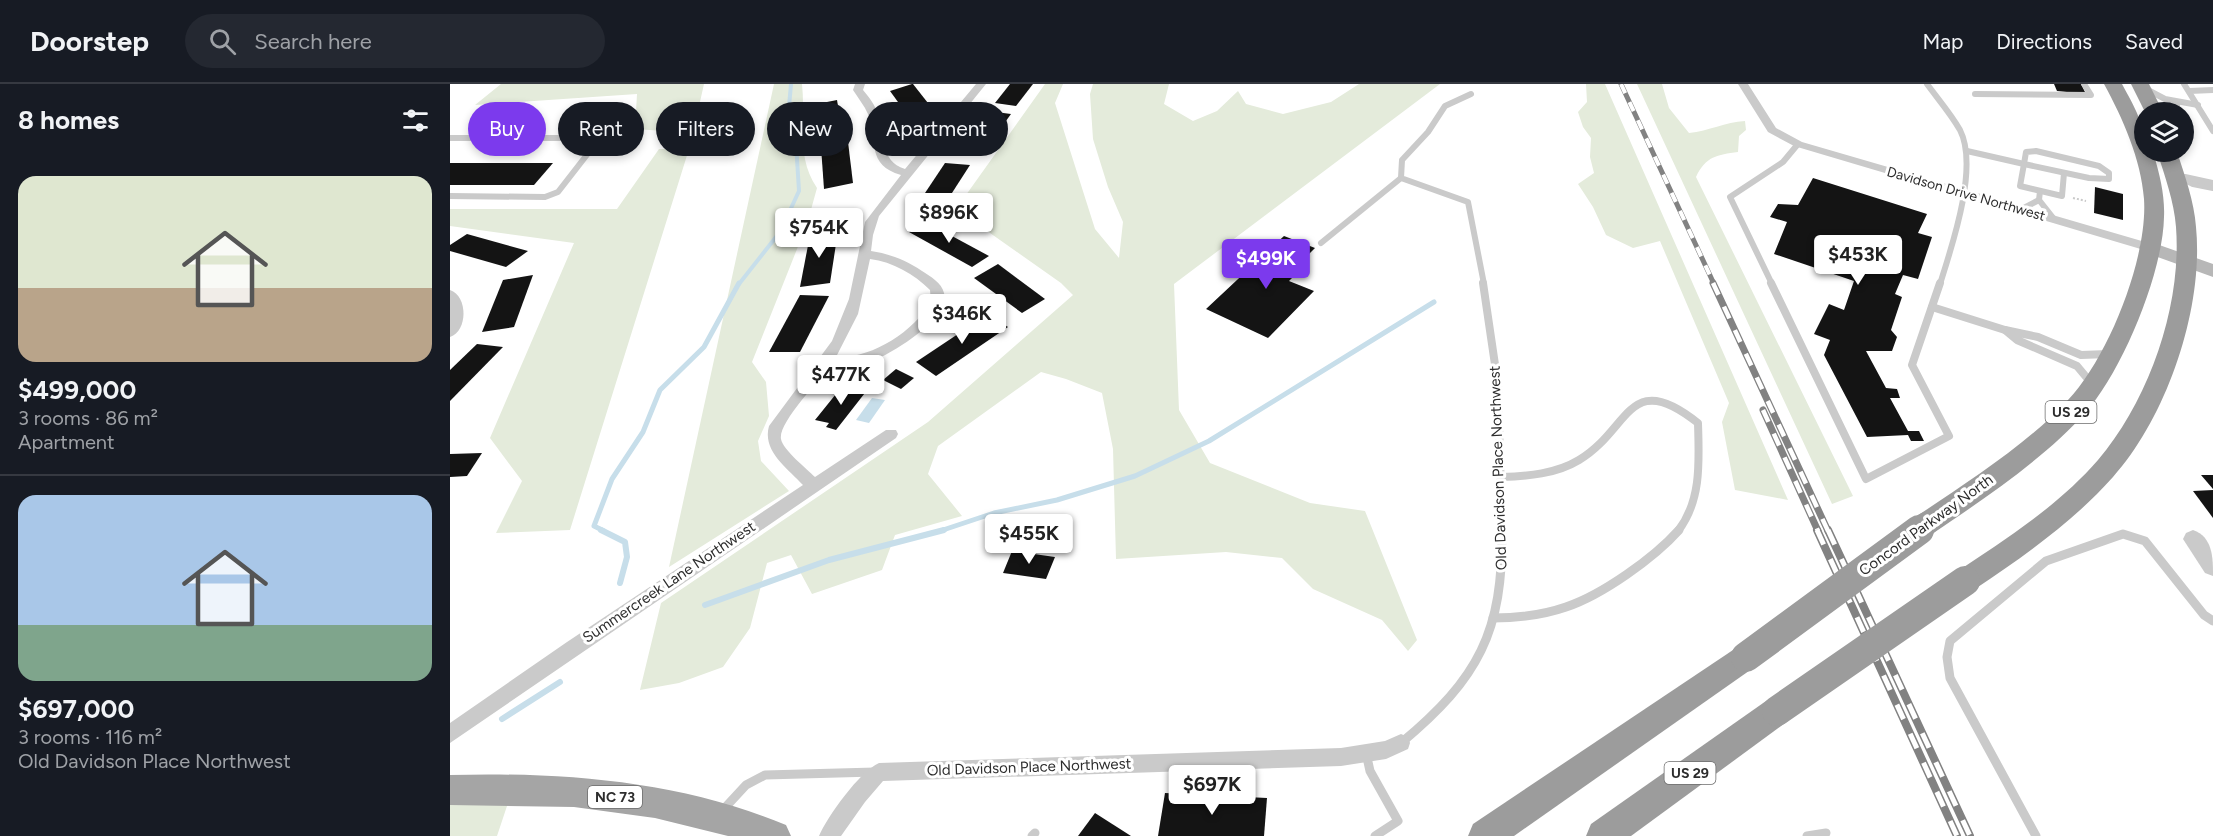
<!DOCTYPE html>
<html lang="en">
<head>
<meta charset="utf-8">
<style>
	:root { --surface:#171b24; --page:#242831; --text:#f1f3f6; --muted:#9ea1a6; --line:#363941; --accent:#7c3aed }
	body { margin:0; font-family:Figtree,sans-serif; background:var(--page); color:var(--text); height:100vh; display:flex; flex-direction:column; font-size:22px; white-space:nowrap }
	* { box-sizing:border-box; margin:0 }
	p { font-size:20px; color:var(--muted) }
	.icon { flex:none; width:33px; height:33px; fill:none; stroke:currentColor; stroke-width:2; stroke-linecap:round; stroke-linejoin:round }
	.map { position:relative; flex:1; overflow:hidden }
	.panel { display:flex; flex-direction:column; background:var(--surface); width:450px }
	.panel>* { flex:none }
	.guide { position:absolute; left:18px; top:18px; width:570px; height:54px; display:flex; gap:12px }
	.buttons { position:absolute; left:1684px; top:18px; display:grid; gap:12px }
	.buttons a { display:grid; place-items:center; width:60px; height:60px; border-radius:50%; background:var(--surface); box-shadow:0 3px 9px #0003; font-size:30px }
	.price { position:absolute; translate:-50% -51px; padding:0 14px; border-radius:6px; background:#fff; color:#222; font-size:20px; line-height:39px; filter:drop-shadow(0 2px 3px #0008) }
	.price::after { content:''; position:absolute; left:50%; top:36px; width:18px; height:14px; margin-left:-9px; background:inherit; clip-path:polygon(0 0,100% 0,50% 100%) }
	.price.current { background:var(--accent); color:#fff }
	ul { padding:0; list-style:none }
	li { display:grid; align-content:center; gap:12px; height:318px; padding:0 18px }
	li+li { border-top:2px solid var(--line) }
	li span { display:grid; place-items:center; height:186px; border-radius:18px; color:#555 }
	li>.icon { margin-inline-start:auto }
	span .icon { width:108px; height:108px; fill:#fffc; stroke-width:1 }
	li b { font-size:26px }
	h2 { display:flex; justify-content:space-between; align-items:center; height:72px; padding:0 18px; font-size:26px }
	.tag { padding:0 21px; border-radius:27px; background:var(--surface); box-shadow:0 3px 9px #0003; font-size:21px; line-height:54px }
	.tag.current { background:var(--accent); color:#fff }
	header { display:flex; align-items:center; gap:36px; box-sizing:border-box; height:84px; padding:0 30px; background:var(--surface); border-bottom:2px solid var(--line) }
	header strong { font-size:28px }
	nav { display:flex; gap:33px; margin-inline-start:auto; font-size:21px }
	.search { width:420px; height:54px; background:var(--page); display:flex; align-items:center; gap:15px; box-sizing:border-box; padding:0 21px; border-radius:33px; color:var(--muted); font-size:22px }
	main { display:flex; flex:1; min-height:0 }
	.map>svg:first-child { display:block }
</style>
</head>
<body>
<header>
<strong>Doorstep</strong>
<div class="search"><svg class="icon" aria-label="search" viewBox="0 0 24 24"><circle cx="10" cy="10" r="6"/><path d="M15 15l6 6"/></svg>Search here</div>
<nav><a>Map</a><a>Directions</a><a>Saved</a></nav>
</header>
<main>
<section class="panel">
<h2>8 homes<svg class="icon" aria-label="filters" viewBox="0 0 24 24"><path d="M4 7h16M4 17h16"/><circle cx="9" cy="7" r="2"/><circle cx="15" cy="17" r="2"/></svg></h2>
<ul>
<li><span style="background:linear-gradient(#dfe7d0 60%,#b9a48a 0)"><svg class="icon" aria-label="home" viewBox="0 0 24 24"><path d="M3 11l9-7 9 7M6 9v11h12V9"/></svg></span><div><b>$499,000</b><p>3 rooms · 86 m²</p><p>Apartment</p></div></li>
<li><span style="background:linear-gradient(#a9c7e8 70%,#7fa58c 0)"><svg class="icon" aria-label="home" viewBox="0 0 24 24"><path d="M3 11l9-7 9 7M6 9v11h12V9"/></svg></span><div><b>$697,000</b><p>3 rooms · 116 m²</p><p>Old Davidson Place Northwest</p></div></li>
</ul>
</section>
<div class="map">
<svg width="1763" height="752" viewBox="0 0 1763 752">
	<rect width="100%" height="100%" fill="#fff"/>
	<g fill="#e4ebdb">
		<polygon points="51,0 254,0 243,49 185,45 187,10 25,21"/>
		<path d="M324 0H352C356 36 345 72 367 104L357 140 302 278 316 298 319 332 308 357 311 377 339 407 219 483Z"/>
		<polygon points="595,0 613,0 605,19 645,145 669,174 673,138 658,103 643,55 640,10 643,0 719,0 714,20 743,37 767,27 788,7 796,20 833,30 881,18 909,0 990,0 724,200 729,326 760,379 860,419 915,427 967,556 958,567 932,536 863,505 832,474 776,468 666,475 663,365 652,309 616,295 591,288 488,362 478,390 512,432 445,451 432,486 362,510 341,471 317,479 300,544 273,583 229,599 190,606 211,519 478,338 623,211 611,199 506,125"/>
		<polygon points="1136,0 1155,0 1338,416 1285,406 1272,338 1279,319 1210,157 1183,164 1156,151 1143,123 1128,100 1144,89 1140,73 1141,54 1133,43 1128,28 1137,18"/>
		<path d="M1187 0H1212L1219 24 1239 49C1259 47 1275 38 1295 37L1296 46 1289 52 1288 68C1267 71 1256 72 1246 93L1403 412 1382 420Z"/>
		<polygon points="209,65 239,65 120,446 46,449 72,397 40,354 124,159 0,142 0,125 167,125"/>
		<polygon points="58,719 47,752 0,752 0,721"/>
	</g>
	<polygon fill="#c7deea" points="422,314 435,316 419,339 406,336"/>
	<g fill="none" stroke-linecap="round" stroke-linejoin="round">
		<polyline stroke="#c7deea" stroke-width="4" points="289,200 330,148 349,107 346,59 338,34 341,0"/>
		<g stroke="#c7deea" stroke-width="5">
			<polyline points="154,447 144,442 162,395 193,348 210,306 254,263 289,199"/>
			<polyline points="490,447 544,429 607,416 685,392 759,357 984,218"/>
		</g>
		<g stroke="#c7deea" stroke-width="6">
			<polyline points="151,446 175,458 177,473 170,499"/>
			<polyline points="255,521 379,476 494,446"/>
			<polyline points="52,635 110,598"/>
		</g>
	</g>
	<g fill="#141414">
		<polygon points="462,0 463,0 485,28 461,36 440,7"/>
		<polygon points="560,0 583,0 566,22 545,19"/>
		<polygon points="1604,0 1631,0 1636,10 1607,7"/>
		<polygon points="387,16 393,52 367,58 362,21"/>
		<polygon points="538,27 561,30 532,70 508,67"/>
		<polygon points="398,58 403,99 374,105 371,63"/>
		<polygon points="0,79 103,79 84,101 0,101"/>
		<polygon points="495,79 520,81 491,126 465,124"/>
		<polygon points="1363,94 1477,130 1468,149 1482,153 1468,195 1453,191 1445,210 1452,213 1441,246 1447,253 1442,267 1416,267 1436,304 1447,305 1450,314 1440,314 1458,347 1469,347 1474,357 1461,357 1458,351 1417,353 1374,271 1380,256 1364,250 1379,220 1394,226 1404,197 1324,170 1337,138 1320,133 1328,120 1348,121"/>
		<polygon points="1645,103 1673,110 1673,136 1644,129"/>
		<polygon points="476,138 539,172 522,183 459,148"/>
		<polygon points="388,147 380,199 350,203 360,151"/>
		<polygon points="17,150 78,167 56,183 0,167 0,161"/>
		<polygon points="834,152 865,164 842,187 847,189 839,197 864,207 818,254 756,225"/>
		<polygon points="548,180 595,215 572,229 524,194"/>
		<polygon points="83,191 64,243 32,248 53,196"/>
		<polygon points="350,211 379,212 350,268 319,268"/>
		<polygon points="538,230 558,243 486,292 466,278"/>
		<polygon points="27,260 53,263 0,317 0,286"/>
		<polygon points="446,285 464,294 451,305 433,296"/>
		<polygon points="394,300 418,305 386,346 376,343 379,339 365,336"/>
		<polygon points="32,369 17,392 0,393 0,370"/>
		<polygon points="1751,391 1763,391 1763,405"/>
		<polygon points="1763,406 1763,434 1743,407"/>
		<polygon points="562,467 605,473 596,495 553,489"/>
		<polygon points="715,709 817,714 814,752 708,752"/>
		<polygon points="645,729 681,752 628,752"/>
	</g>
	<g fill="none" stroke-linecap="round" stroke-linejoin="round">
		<polyline stroke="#cacaca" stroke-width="2" stroke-dasharray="2 2" stroke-linecap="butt" points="1623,114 1636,117"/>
		<g stroke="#cacaca" stroke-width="6">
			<path d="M1477 0C1488 15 1501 30 1510 46 1529 83 1502 162 1490 200"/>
			<polyline points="1734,0 1763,47"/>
			<polyline points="1696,5 1715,15 1748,21"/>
			<polyline points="1739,7 1763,6"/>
			<polyline points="1021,10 995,22 978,48 952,76 951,94 1018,118 1034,200"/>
			<polyline points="1525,10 1641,11 1634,0"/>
			<polyline points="1703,28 1710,23 1727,21"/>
			<polyline points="1517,67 1574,80"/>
			<polygon points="1586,67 1649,82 1659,89 1659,95 1639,94 1574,80 1576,68"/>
			<polyline points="1574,80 1570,102 1612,112 1614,89"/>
			<polyline points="1729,93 1743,100 1763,104"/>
			<polyline points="1735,93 1763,99"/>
			<polyline points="1590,107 1589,116 1604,135"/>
			<polyline points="0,112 95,113 108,108 150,54"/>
			<polyline points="1570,126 1589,116"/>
			<polyline points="871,159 951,94"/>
			<polyline points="1322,200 1280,113 1333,78 1348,60"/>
		</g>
		<g stroke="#cacaca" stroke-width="8">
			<polyline points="1033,199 1048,301 1052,447"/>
			<polyline points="1321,199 1416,395 1499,352 1462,281 1490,199"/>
			<polyline points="1482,223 1555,246"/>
			<polyline points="1642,300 1627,282 1567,256 1555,246 1588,253 1631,271 1658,270"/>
			<path d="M1052 393C1078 392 1106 390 1129 376 1180 346 1178 283 1248 339 1249 376 1252 416 1228 447"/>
		</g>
		<g stroke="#cacaca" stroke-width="9">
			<path d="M1043 534C1067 534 1093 531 1116 523 1152 511 1204 474 1229 446"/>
			<path d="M951 659C1029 594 1053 548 1052 446"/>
			<polyline points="916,669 920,687 948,737 925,752"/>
			<polyline points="271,728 296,701 315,691 425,688"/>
			<polyline points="582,752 585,749"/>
			<polyline points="1357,752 1376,749"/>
			<polyline points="1586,752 1500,594 1497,573 1500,557 1596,477 1673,450 1695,457 1754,531 1763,537"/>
		</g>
		<g fill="#cacaca" fill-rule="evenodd">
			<path d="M405 0H415L413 6C419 13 425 21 428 30 436 51 429 77 455 85L526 0H536L429 132 423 151 421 167C440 170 456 176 472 187 480 192 492 199 494 209 500 237 433 275 411 282 401 285 390 283 379 283 369 297 328 339 331 355 333 366 357 385 365 393L436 346H446L448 350 446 354 0 659V639L117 558 353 401C337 384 312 367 319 342L382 257 399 215 415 138 451 91C416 81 428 57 418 30 414 21 408 14 403 6ZM420 175C443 178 464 190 480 206L481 218C463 248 421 275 386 273L408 230Z"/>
			<polygon points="1288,0 1298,0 1326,44 1352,58 1702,160 1704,163 1702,166 1694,166 1344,62 1318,48"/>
			<polygon points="0,51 181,51 187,54 181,57 0,57"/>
			<path d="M0 206C18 212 18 247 0 253Z"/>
			<path d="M951 650 958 653 960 659 958 665 936 675 891 682 433 697 415 718 391 752H369C377 733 410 687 429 679L891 664 935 657Z"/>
		</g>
		<path fill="#cacaca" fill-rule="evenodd" d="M1743 446C1763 453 1763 474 1763 492L1755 489 1733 455 1736 449Z"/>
		<polygon fill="#b7b7b7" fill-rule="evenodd" points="1698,157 1763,180 1763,193 1691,167 1689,163"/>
		<path fill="#a5a5a5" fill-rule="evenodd" d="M0 691C114 688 230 697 336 741L341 752H278L205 734 124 723 0 721Z"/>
		<g fill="#9c9c9c" fill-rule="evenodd">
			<path d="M1654 0H1672C1685 24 1695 40 1695 68H1702L1704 71C1710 92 1715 112 1714 133 1713 189 1672 288 1635 329 1596 373 1534 415 1485 448L1476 451 1467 448 1463 440 1467 432C1515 400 1579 359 1618 316 1658 274 1698 174 1694 115 1691 75 1673 35 1654 0Z"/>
			<polygon points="1681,0 1699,0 1713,28 1695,28"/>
			<path d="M1707 68H1727C1735 92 1744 117 1746 143 1754 224 1717 333 1663 393 1623 438 1574 472 1525 505L1515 509 1505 505 1501 497 1505 489C1555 456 1608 422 1648 376 1699 316 1732 222 1726 143 1724 118 1715 92 1707 68Z"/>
			<polygon points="1296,560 1306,564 1311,573 1306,582 1064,752 1018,752 1023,740 1286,564"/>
			<polygon points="1327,613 1338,617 1342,627 1338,637 1181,752 1136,752 1141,740 1316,617"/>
		</g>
		<g stroke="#828282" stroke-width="5">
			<polyline id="rail-far2" points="1171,0 1264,200"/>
		</g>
		<g stroke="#828282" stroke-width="7">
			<g id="rail-far1">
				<polyline points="1263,199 1378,447"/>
				<polyline points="1313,326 1368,447"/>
			</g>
		</g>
		<g stroke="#828282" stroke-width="8">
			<g id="rail">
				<polyline points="1367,446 1507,752"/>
				<polyline points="1378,446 1520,752"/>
			</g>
		</g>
		<use href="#rail-far2" stroke="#fff" stroke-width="4" stroke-dasharray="10" stroke-linecap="butt"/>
		<use href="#rail-far1" stroke="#fff" stroke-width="4.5" stroke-dasharray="13" stroke-linecap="butt"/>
		<use href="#rail" stroke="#fff" stroke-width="5" stroke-dasharray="16" stroke-linecap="butt"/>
		<polyline stroke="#9c9c9c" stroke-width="24" points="1467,447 1476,440"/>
		<g stroke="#9c9c9c" stroke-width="30">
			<polyline points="1296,573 1469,446"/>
			<polyline points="1327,627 1515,497"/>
		</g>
	</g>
	<g text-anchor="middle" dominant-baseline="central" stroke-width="6" stroke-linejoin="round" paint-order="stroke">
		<g font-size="14" fill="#2d2d2d" stroke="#fff">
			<text transform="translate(1516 110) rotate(16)">Davidson Drive Northwest</text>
		</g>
		<g fill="#fff" stroke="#6c6c6c" stroke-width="1.5">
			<rect x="1595.5" y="317" width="51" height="22" rx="4.5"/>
			<rect x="1214.5" y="678" width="51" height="22" rx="4.5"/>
			<rect x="138" y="702" width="54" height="22" rx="4.5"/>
		</g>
		<g font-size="14" font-weight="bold" fill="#2d2d2d">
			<text x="1621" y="328">US 29</text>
			<text x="1240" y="689">US 29</text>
			<text x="165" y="713">NC 73</text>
		</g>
		<g font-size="15" fill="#2d2d2d" stroke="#fff">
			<text transform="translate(1048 384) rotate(-92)">Old Davidson Place Northwest</text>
			<text transform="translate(1476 441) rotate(-36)">Concord Parkway North</text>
			<text transform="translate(219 498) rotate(-34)">Summercreek Lane Northwest</text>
			<text transform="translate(579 683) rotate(-2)">Old Davidson Place Northwest</text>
		</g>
	</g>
</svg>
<div class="buttons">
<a><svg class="icon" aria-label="layers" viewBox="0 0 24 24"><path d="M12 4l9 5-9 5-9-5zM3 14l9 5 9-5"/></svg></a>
</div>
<b class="price" style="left:499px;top:160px">$896K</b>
<b class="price" style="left:369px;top:175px">$754K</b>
<b class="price" style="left:1408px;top:202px">$453K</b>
<b class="price current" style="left:816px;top:206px">$499K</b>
<b class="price" style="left:512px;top:261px">$346K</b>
<b class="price" style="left:391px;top:322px">$477K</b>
<b class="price" style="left:579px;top:481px">$455K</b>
<b class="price" style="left:762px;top:732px">$697K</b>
<div class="guide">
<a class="tag current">Buy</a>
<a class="tag">Rent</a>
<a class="tag">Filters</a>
<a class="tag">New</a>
<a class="tag">Apartment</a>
</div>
</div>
</main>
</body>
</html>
